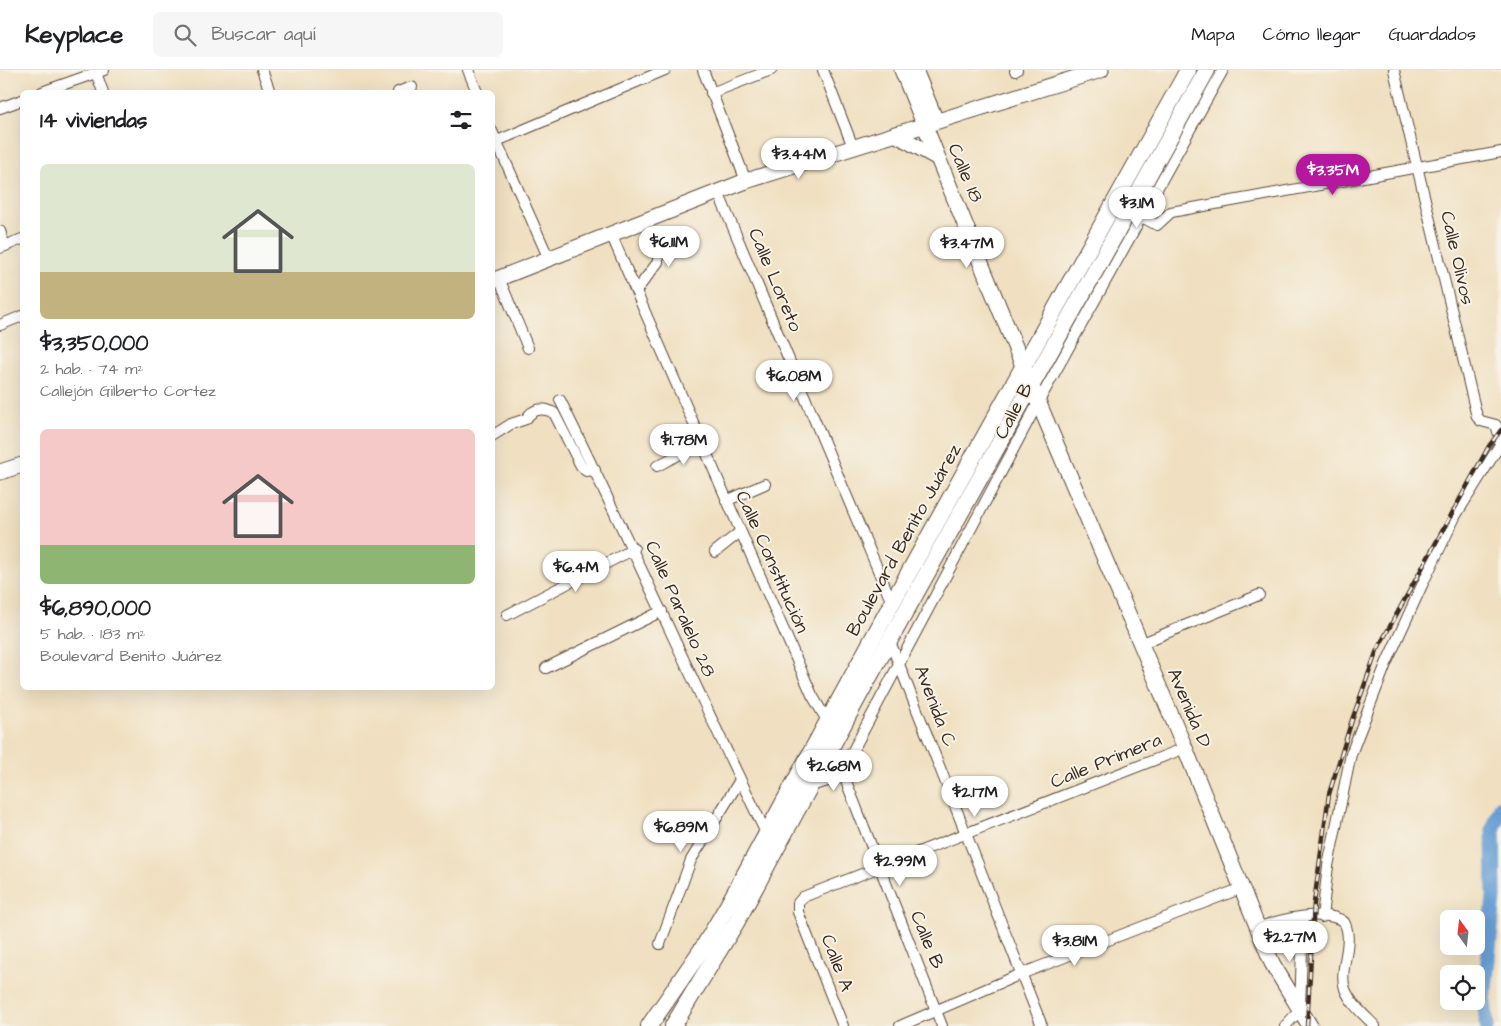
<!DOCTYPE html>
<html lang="es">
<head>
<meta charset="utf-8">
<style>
	:root { --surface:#fff; --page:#f6f6f6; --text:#202124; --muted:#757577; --line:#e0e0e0; --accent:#b5179e }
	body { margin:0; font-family:"Architects Daughter",sans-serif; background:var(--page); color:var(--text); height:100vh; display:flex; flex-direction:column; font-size:19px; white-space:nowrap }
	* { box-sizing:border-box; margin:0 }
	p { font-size:16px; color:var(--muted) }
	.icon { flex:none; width:28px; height:28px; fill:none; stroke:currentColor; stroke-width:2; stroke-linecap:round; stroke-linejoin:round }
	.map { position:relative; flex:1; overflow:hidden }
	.panel { position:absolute; left:20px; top:20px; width:475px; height:600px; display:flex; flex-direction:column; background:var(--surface); border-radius:8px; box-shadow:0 5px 20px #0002 }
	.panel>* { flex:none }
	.needle { width:32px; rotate:345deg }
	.buttons { position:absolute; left:1440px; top:840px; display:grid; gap:10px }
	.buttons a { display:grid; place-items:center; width:45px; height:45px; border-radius:8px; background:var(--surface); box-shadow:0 5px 20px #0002; font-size:25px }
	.price { position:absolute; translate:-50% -42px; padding:0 11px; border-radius:18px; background:#fff; color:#222; font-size:16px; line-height:32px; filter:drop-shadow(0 1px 2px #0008) }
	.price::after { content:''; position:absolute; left:50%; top:30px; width:15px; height:11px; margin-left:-8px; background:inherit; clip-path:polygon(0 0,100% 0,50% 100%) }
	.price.selected { background:var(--accent); color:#fff }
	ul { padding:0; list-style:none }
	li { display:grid; align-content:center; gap:10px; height:265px; padding:0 20px }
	li span { display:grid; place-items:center; height:155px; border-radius:8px; color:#555 }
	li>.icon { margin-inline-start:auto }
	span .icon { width:90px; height:90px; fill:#fffc; stroke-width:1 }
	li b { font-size:21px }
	h2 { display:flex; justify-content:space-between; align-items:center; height:60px; padding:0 20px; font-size:21px }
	header { display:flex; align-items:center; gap:30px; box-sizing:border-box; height:70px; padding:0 25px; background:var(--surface); border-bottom:1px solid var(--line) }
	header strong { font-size:24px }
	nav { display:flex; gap:28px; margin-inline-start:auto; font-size:18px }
	.search { width:350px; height:45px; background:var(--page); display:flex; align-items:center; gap:12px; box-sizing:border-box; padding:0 18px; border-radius:8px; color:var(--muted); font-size:19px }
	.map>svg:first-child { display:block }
</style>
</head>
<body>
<header>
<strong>Keyplace</strong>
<div class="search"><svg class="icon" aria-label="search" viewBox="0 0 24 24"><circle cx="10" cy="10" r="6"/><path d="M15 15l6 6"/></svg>Buscar aquí</div>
<nav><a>Mapa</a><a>Cómo llegar</a><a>Guardados</a></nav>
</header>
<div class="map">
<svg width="1501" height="956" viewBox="0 0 1501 956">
	<rect width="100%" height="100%" fill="#f7f3e8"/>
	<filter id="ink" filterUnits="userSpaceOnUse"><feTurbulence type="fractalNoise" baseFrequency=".02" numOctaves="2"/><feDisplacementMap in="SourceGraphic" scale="10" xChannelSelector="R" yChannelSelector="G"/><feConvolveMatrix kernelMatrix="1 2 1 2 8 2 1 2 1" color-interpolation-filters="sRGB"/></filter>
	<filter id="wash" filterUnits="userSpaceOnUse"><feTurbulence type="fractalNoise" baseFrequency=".0096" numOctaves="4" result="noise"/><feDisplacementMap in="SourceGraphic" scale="20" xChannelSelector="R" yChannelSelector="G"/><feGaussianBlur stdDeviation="1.12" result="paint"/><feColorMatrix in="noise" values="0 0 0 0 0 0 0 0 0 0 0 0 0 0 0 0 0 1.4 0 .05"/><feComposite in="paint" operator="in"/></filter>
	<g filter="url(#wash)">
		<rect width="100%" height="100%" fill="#f0e0c1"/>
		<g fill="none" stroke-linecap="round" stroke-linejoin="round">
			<polyline stroke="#679ed4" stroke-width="15" points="1487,956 1484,931 1494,826 1493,760 1501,737"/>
		</g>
	</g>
	<g filter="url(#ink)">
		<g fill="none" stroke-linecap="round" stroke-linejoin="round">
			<g stroke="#564536" stroke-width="12">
				<g id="street">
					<polyline points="95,0 103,22"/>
					<polyline points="262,0 270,22"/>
					<polyline points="468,0 477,22"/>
					<polyline points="703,0 746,111"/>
					<polyline points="823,0 853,77"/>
					<polyline points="1394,0 1477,347 1481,351 1496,355 1501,371"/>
					<polyline points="1015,1 1017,0"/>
					<polyline points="42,22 104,0"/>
					<polyline points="398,22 412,17"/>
					<polyline points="711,23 771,0"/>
					<polyline points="0,38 22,30"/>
					<polyline points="492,61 549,189"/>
					<polyline points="497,71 665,0"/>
					<polyline points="718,122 892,533"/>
					<polyline points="1138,145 1157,155 1171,142 1501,82"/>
					<polyline points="0,161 5,176"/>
					<polyline points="611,164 812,625 829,654"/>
					<polyline points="0,178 22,169"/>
					<polyline points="499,208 528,278"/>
					<polyline points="636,221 658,192 658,183 649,176"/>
					<polyline points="0,255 22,246"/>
					<path d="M560 330C631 473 696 619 766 763"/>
					<path d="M492 366 511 354 526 349C533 338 543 337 554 343L581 396 586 401 595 400"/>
					<polyline points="657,396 701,373"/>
					<polyline points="726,431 765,414"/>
					<polyline points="715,482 740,462"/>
					<polyline points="507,545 634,479"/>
					<polyline points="889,569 1042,956"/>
					<polyline points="1140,574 1259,525"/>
					<polyline points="546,598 662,541"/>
					<polyline points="842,701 942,956"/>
					<polyline points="810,716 832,710 842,701 1039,331 1223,0"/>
					<polyline points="1322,847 1328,796 1351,684 1386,594 1423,513 1456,445 1501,373"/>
					<path d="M1258 858C1277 850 1327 838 1344 852 1355 872 1338 898 1345 919 1351 934 1364 945 1375 956"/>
					<polyline points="660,874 691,790 740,710"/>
					<polyline points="843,956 798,842 798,833 803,827 1185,678"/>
					<polyline points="900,956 1021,904 1242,818"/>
					<polyline points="1285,956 1300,940 1303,847"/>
				</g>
			</g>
			<g stroke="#564536" stroke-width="17">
				<g id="secondary">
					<polyline points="902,0 1023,296 1185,678 1272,893 1310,956"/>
					<polyline points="915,0 936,51"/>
					<polyline points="895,64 936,87"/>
					<polyline points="492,211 746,111 1101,0"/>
					<polyline points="0,402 22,395"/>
				</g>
			</g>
			<g stroke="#564536" stroke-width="18">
				<g id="primary">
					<polyline points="649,956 704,876 728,835 892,533 1188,0"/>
					<polyline points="673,956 737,851 862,620 1207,0"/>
				</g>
			</g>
			<use href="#street" stroke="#fff" stroke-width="10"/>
			<use href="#secondary" stroke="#fff" stroke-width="15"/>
			<use href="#primary" stroke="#fff" stroke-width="16"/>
			<g stroke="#3b2a1e" stroke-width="4.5">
				<polyline id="rail" points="1307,956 1314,833 1329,724 1352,650 1377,580 1489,376 1501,360"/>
			</g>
			<use href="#rail" stroke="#f7f3e8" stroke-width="2.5" stroke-dasharray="8" stroke-linecap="butt"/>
		</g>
	</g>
	<g text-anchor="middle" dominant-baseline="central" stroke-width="4" stroke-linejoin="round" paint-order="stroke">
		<g font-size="19" fill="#3b2a1e" stroke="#f7f3e8">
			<text transform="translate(965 103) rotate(67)">Calle 18</text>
			<text transform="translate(1457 188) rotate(77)">Calle Olivos</text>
			<text transform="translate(775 210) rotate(67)">Calle Loreto</text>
			<text transform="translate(1014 341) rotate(-62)">Calle B</text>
			<text transform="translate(904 470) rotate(-61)">Boulevard Benito Juárez</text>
			<text transform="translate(772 492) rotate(66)">Calle Constitución</text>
			<text transform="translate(680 539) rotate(66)">Calle Paralelo 28</text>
			<text transform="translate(935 636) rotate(69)">Avenida C</text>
			<text transform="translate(1189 638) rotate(67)">Avenida D</text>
			<text transform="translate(1106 691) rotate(-22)">Calle Primera</text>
			<text transform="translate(927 870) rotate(68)">Calle B</text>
			<text transform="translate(837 893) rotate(69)">Calle A</text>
		</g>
	</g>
</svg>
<div class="buttons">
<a><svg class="needle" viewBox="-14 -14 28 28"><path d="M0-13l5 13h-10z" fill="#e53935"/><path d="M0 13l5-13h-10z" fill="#757577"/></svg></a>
<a><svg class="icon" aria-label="locate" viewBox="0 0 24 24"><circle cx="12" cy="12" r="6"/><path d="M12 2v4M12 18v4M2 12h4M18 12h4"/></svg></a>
</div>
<b class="price" style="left:799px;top:110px">$3.44M</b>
<b class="price selected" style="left:1333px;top:126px">$3.35M</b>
<b class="price" style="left:1137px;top:159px">$3.1M</b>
<b class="price" style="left:669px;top:198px">$6.11M</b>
<b class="price" style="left:967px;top:199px">$3.47M</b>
<b class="price" style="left:794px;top:332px">$6.08M</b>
<b class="price" style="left:684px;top:396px">$1.78M</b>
<b class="price" style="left:576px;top:523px">$6.4M</b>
<b class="price" style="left:834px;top:722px">$2.68M</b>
<b class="price" style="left:975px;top:748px">$2.17M</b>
<b class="price" style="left:681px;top:783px">$6.89M</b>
<b class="price" style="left:900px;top:817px">$2.99M</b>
<b class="price" style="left:1290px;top:893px">$2.27M</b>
<b class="price" style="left:1075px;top:897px">$3.81M</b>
<section class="panel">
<h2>14 viviendas<svg class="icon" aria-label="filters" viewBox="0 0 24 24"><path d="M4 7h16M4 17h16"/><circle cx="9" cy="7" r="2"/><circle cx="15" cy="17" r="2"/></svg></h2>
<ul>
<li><span style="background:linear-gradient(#dfe7d0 70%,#c2b280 0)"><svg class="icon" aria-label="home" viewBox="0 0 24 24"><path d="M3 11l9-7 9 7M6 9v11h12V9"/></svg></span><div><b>$3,350,000</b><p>2 hab. · 74 m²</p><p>Callejón Gilberto Cortez</p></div></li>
<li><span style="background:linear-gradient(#f6c9c9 75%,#8fb573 0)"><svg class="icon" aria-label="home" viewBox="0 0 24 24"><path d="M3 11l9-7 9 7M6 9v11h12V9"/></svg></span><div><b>$6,890,000</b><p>5 hab. · 183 m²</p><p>Boulevard Benito Juárez</p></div></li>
</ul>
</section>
</div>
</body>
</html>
